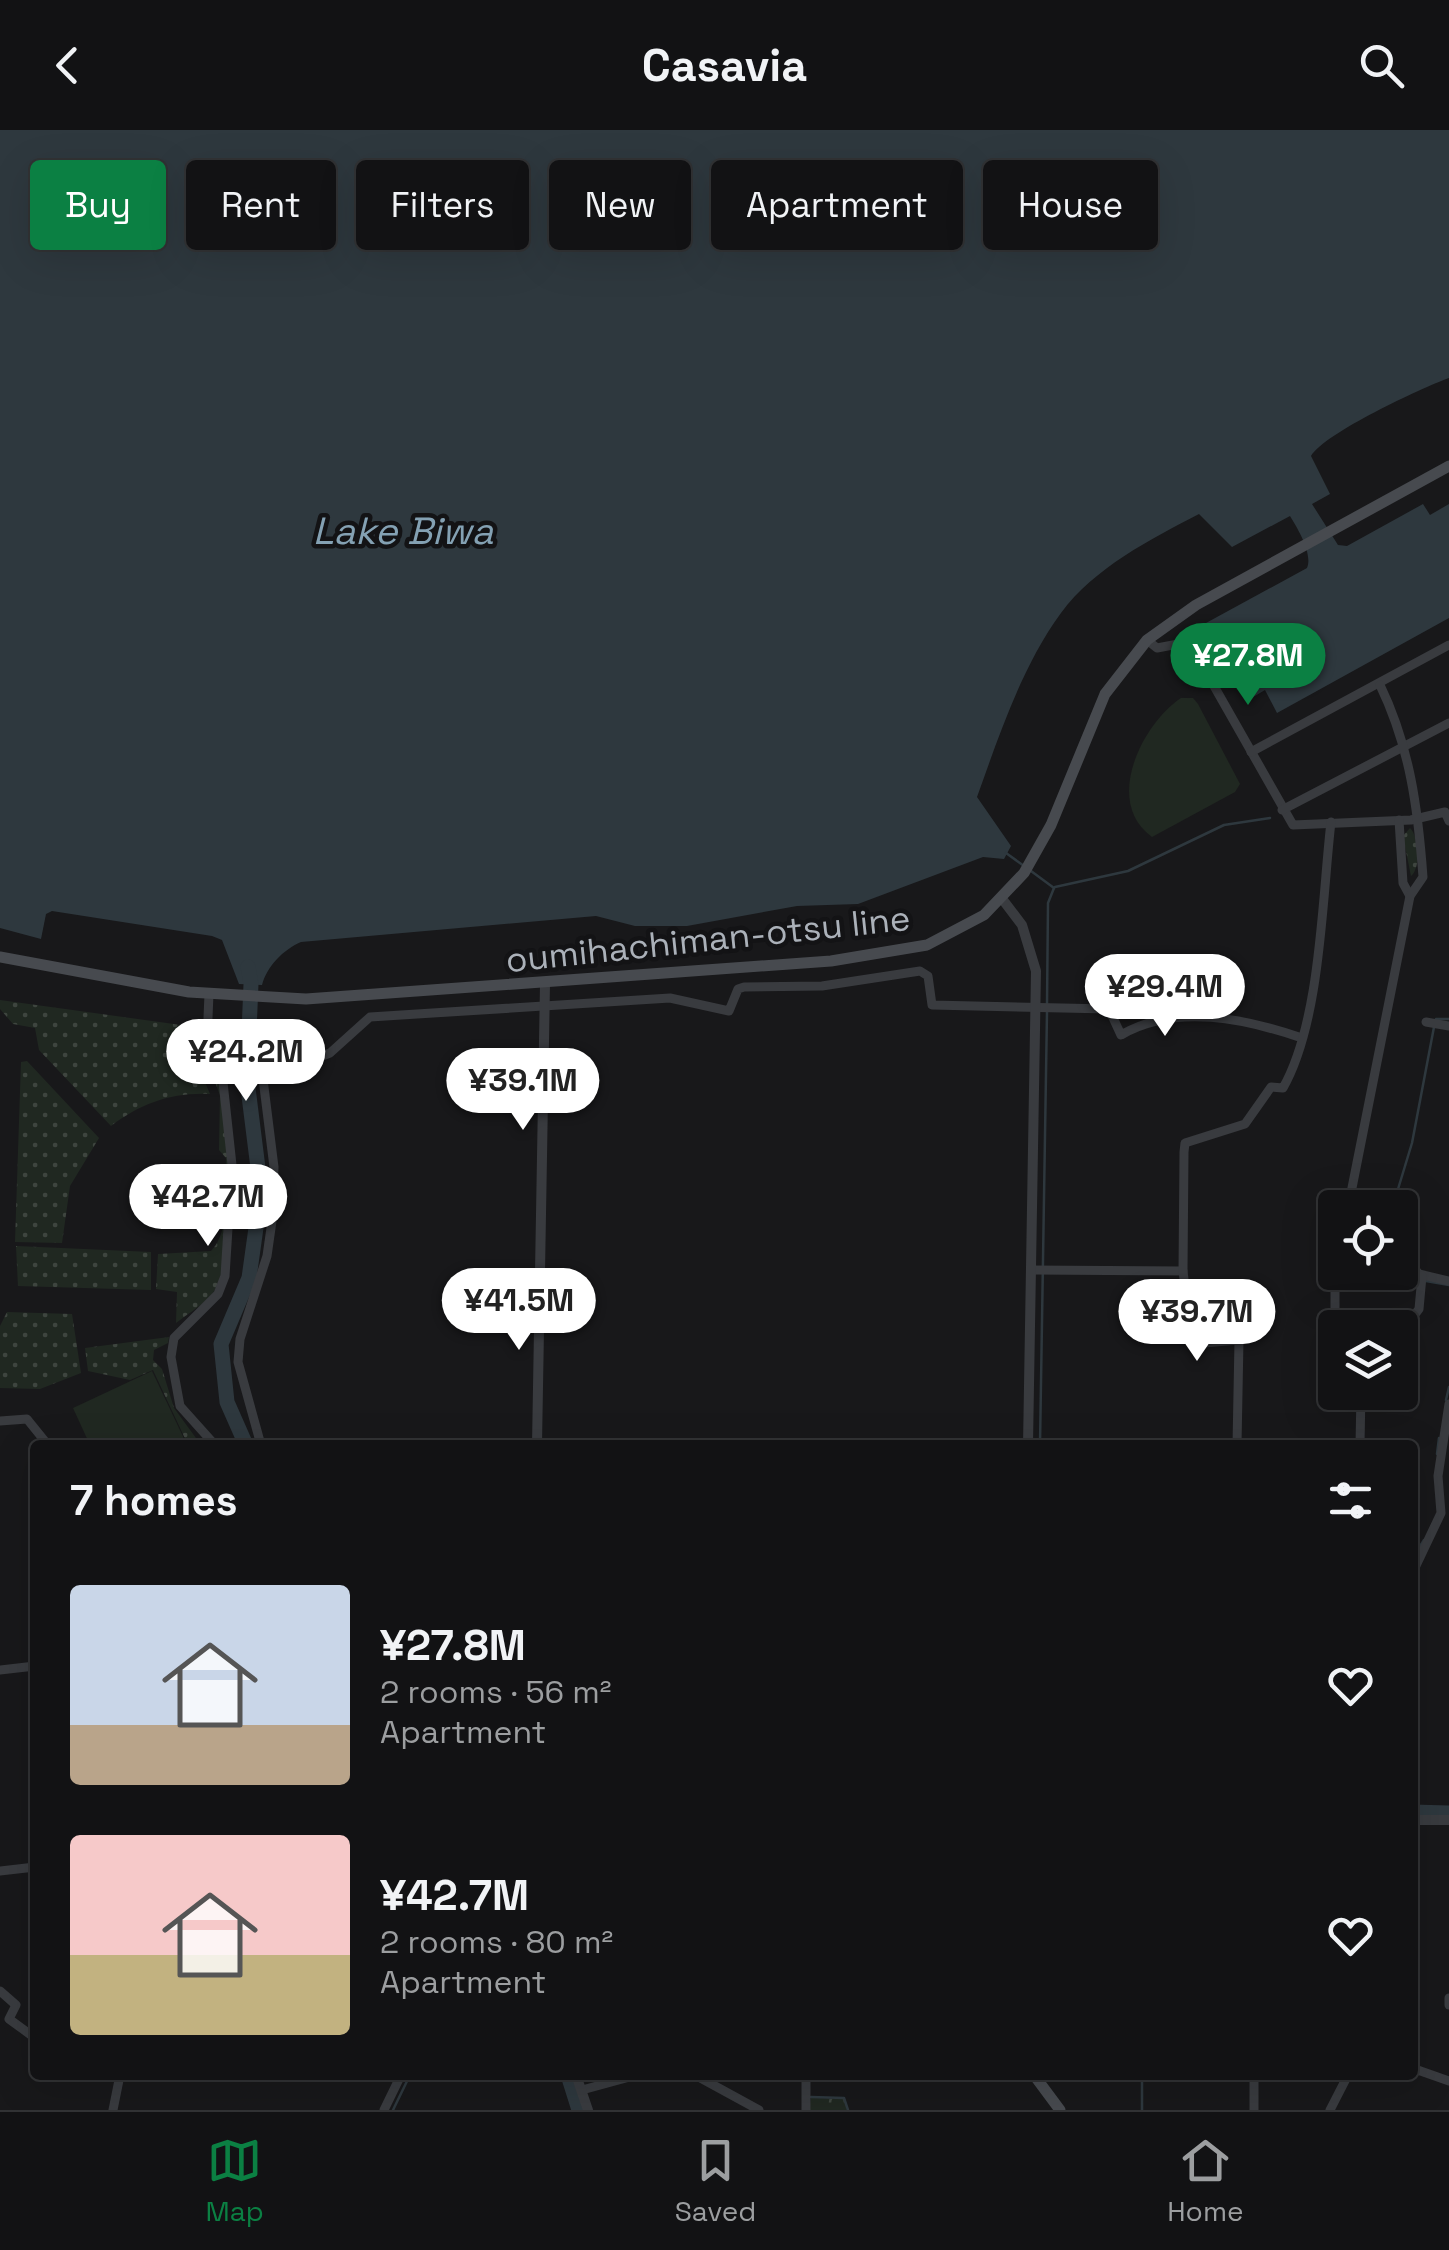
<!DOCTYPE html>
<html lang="en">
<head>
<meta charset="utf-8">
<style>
	:root { --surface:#121214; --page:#1b1b1d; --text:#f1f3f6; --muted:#9c9ea0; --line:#313234; --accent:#0b8043 }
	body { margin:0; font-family:"Space Grotesk",sans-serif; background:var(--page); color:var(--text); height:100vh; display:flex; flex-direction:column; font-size:38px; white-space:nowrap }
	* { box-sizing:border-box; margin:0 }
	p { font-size:32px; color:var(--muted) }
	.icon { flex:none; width:55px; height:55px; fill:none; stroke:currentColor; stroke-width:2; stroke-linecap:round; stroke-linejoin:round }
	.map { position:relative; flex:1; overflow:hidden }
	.details { position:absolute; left:30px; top:1310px; width:1388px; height:640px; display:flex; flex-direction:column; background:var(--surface); border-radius:10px; box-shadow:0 10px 40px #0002,0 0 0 2px var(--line) }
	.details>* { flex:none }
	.top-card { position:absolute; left:30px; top:30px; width:1390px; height:90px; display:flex; gap:20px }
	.buttons { position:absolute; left:1318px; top:1060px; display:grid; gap:20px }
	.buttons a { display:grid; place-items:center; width:100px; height:100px; border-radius:10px; background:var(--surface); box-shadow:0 10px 40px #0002,0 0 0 2px var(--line); font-size:50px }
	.price { position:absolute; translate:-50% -85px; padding:0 22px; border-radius:35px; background:#fff; color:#222; font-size:32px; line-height:65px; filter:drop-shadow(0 2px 5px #0008) }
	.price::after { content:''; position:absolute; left:50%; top:60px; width:30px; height:22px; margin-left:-15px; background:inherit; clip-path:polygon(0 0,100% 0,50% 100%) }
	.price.current { background:var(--accent); color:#fff }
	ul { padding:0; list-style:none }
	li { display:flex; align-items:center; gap:30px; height:250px; padding:0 40px }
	li span { display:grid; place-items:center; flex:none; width:280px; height:200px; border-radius:10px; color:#555 }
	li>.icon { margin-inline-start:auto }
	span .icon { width:120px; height:120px; fill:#fffc; stroke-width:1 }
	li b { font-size:42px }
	h2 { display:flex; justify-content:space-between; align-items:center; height:120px; padding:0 40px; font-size:42px }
	.tag { padding:0 35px; border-radius:10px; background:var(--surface); box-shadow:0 10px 40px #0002,0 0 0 2px var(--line); font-size:35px; line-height:90px }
	.tag.current { background:var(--accent); color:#fff }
	header { display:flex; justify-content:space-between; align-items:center; height:130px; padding:0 40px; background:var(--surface); font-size:45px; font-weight:700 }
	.menu { display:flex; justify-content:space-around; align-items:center; height:140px; border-top:2px solid var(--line); background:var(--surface); font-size:28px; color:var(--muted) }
	.menu a { display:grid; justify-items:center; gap:5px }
	.menu .current { color:var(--accent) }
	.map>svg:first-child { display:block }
</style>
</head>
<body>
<header><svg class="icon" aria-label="back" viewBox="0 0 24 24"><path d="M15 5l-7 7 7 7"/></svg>Casavia<svg class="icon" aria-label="search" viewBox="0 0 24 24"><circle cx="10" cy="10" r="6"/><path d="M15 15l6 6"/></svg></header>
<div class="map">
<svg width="1449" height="1980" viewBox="0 0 1449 1980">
	<defs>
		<pattern id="grass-dots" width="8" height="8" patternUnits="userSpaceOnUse" patternTransform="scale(2.5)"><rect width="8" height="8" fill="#202821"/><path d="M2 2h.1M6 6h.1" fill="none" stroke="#3e453f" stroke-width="1.8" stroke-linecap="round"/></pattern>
		<pattern id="park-crowns" width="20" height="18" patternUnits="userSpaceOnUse" patternTransform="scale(2.5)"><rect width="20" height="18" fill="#202821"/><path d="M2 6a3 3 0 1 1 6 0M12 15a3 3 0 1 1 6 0" fill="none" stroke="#3e453f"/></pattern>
	</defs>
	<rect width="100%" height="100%" fill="#18181a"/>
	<g fill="url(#grass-dots)">
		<path d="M1410 698C1419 707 1421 738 1411 746L1403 706Z"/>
		<path d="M0 870 181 895 210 964C173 962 141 973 111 996L39 920 35 898 13 894 0 879Z"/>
		<path d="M197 894 202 895C201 917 213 926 218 946 229 988 235 1118 217 1156 209 1172 190 1182 176 1193L177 1162 156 1159 158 1124 211 1121C231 1101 225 1057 226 1028L219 1020 220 965 199 912Z"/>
		<polygon points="27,931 99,1008 70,1056 62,1113 15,1112 21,932"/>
		<polygon points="16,1116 151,1122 151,1160 18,1156"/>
		<polygon points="7,1182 72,1184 81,1243 40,1259 0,1258 0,1196"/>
		<polygon points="169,1207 168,1213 154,1220 153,1230 162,1239 174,1278 201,1315 188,1315 153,1240 130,1250 88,1241 85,1218"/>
	</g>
	<polygon fill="url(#park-crowns)" points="811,1968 845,1969 847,1980 809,1980"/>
	<g fill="#202821">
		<path d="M1181 568H1193L1198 574 1240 654 1235 662 1152 707C1103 672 1142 594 1181 568Z"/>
		<polygon points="152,1241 187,1315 90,1315 73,1278"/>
	</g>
	<path fill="#2e383e" d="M0 0H1449V248C1421 258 1325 303 1311 326L1330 364 1312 374 1338 415 1347 416 1423 374 1430 385 1449 374V488L1277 583 1265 560 1248 570 1206 493 1307 438C1313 424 1298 399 1290 386L1232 417 1199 384C1151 409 1094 438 1061 483 1022 536 999 606 977 667L1011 716 1004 729 983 727 858 774 797 776 687 796H635L596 786 301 812C283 820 267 836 262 855L239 854 222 810 212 806 52 781 46 784 41 809 0 798Z"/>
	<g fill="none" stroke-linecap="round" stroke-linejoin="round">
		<g stroke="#2e383e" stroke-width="2.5">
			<polyline points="1006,723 1024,736"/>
			<polyline points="1031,741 1054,758"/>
			<polyline points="1055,757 1128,741 1224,695 1270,688"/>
			<polyline points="1047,874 1048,773 1054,758"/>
			<polyline points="1436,889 1449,889"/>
			<polyline points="1399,1078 1395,1069 1412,1013 1434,897"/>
			<polyline points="1426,1151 1449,1155"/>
			<polyline points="1446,1270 1449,1257"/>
			<polyline points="1040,1315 1047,882"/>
			<polyline points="1437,1324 1439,1308"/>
			<polyline points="1412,1429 1424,1410"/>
			<polyline points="811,1967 844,1968 848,1980"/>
			<polyline points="393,1980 410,1945"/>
			<polyline points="1142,1980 1142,1945"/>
		</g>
		<g stroke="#2e383e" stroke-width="15">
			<polyline points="246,1315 227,1272 221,1214 249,1148 261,1062 247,950 251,854 248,837"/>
			<polyline points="1412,1682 1449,1683"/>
			<polyline points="568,1945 579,1980"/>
		</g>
		<g stroke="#393b3f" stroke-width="9">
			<polyline points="1147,510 1157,518 1189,512 1293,695 1411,690 1445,682 1449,691"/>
			<polyline points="1251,622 1449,515"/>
			<polyline points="1282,680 1449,593"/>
			<polyline points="1399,690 1403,753 1410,766"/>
			<polyline points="209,864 207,911 222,943 232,1035 225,1146 218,1164 174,1208 171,1227 180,1276 215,1315"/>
			<polyline points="1426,892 1449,896"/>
			<path d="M1348 1078 1410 766 1423 747C1418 679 1410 617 1380 555"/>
			<polyline points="1400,1091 1404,1075"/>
			<polyline points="1400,1122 1419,1144 1449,1151"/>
			<polyline points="1335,1137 1335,1198"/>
			<polyline points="1032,1140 1183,1141"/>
			<polyline points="1400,1204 1419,1179 1422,1146"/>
			<polyline points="0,1291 27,1289 48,1315"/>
			<path d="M261 1315 238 1232 240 1209 267 1126 272 1091 274 1037 263 949 330 923 370 887 670 868 729 881 738 859 744 857 822 856 920 841 928 846 932 875 1109 879 1121 905C1176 873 1246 889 1302 908"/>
			<path d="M1237 1315 1239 1210 1192 1214 1183 1141 1184 1022 1185 1013 1245 994 1271 957 1283 958C1321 891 1322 768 1331 692"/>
			<polyline points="1360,1315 1361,1262"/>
			<polyline points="1412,1444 1441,1383 1438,1346 1449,1274"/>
			<polyline points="0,1540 35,1536"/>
			<polyline points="0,1741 35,1737"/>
			<polyline points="0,1861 16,1875 9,1889 35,1908"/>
			<polyline points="1449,1868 1449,1875"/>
			<polyline points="1412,1938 1449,1951"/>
			<polyline points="695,1945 759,1980"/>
			<polyline points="582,1960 637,1945"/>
			<polyline points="113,1980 120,1945"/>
			<polyline points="384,1980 401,1945"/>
			<polyline points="806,1980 806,1945"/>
			<polyline points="1254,1980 1254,1945"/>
			<polyline points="1330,1980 1348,1945"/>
		</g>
		<g stroke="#393b3f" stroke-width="10">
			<polyline points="1003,770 1022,795 1036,841 1028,1315"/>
			<polyline points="537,1315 545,854"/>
			<polyline points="1412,1690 1449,1690"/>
			<polyline points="576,1945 588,1980"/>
		</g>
		<g stroke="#474a4f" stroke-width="11">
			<polyline points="0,827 189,862 306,869 831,831 927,815 984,785 1024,743 1051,695 1105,564 1147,510 1196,475 1449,336"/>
			<polyline points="1034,1945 1060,1980"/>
		</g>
	</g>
	<g text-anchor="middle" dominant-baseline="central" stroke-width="9" stroke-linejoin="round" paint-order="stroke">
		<g font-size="35" fill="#abb1b9" stroke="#131315">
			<text transform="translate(708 809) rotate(-6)">oumihachiman-otsu line</text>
		</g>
		<g font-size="38" font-style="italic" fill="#84a1b3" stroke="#131315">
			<text x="403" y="401">Lake Biwa</text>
		</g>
	</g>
</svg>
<div class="buttons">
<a><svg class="icon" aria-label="locate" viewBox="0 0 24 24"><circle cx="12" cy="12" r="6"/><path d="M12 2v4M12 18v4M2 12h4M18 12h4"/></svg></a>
<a><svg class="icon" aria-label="layers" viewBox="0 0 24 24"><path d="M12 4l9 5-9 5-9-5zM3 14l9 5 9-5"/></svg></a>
</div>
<b class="price current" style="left:1248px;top:578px">¥27.8M</b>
<b class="price" style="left:1165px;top:909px">¥29.4M</b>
<b class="price" style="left:246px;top:974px">¥24.2M</b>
<b class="price" style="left:523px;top:1003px">¥39.1M</b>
<b class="price" style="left:208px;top:1119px">¥42.7M</b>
<b class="price" style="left:519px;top:1223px">¥41.5M</b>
<b class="price" style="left:1197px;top:1234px">¥39.7M</b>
<div class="top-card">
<a class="tag current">Buy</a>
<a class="tag">Rent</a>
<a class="tag">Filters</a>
<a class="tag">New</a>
<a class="tag">Apartment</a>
<a class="tag">House</a>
</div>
<section class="details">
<h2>7 homes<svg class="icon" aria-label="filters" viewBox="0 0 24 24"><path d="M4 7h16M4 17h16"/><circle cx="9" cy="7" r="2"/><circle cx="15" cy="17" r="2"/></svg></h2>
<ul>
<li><span style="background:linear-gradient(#c9d6e8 70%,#b9a48a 0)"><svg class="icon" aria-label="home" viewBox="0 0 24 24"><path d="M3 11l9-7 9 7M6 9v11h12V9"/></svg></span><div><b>¥27.8M</b><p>2 rooms · 56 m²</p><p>Apartment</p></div><svg class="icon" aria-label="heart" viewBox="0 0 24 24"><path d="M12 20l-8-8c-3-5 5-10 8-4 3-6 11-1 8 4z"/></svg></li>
<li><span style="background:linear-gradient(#f6c9c9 60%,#c2b280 0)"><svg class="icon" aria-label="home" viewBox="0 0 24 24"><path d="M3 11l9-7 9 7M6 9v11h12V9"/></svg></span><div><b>¥42.7M</b><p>2 rooms · 80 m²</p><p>Apartment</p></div><svg class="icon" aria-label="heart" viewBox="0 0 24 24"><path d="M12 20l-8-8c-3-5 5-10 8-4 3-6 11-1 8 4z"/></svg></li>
</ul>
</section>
</div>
<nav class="menu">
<a class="current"><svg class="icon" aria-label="map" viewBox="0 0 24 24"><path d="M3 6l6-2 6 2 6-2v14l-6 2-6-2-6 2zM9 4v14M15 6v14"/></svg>Map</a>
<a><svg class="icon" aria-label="saved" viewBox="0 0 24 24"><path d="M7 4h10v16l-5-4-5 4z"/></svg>Saved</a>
<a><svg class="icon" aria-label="home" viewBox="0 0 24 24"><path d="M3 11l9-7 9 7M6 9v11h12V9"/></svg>Home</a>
</nav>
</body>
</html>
